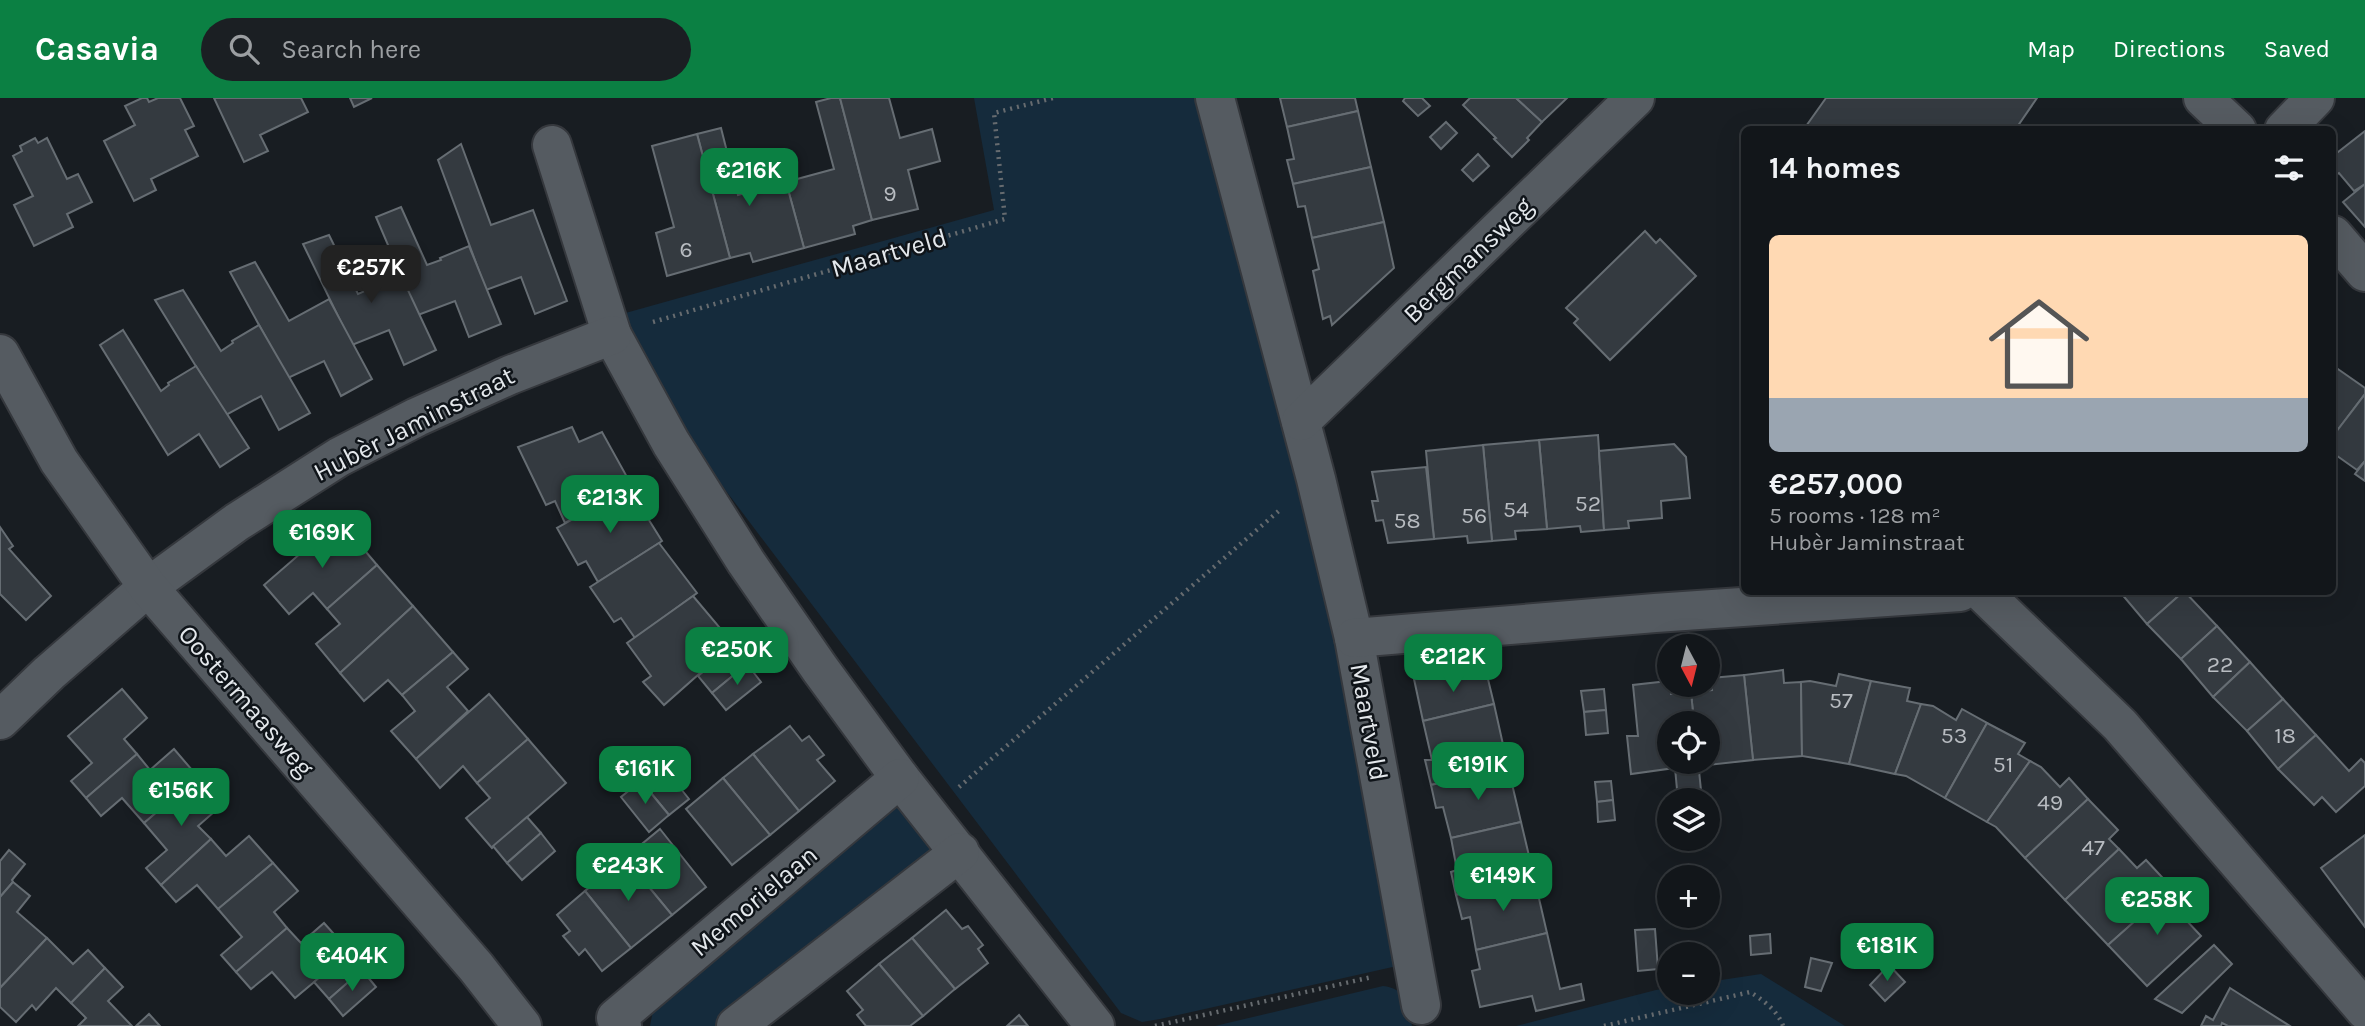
<!DOCTYPE html>
<html lang="en">
<head>
<meta charset="utf-8">
<style>
	:root { --surface:#12161a; --page:#1b1f23; --text:#f1f3f6; --muted:#9c9fa2; --line:#313539; --accent:#0b8043 }
	body { margin:0; font-family:Karla,sans-serif; background:var(--page); color:var(--text); height:100vh; display:flex; flex-direction:column; font-size:26px; white-space:nowrap }
	* { box-sizing:border-box; margin:0 }
	p { font-size:23px; color:var(--muted) }
	.icon { flex:none; width:38px; height:38px; fill:none; stroke:currentColor; stroke-width:2; stroke-linecap:round; stroke-linejoin:round }
	.map { position:relative; flex:1; overflow:hidden }
	.sheet { position:absolute; left:1741px; top:28px; width:595px; height:469px; display:flex; flex-direction:column; background:var(--surface); border-radius:10px; box-shadow:0 7px 28px #0002,0 0 0 2px var(--line) }
	.sheet>* { flex:none }
	.needle { width:46px; rotate:173deg }
	.controls { position:absolute; left:1657px; top:536px; display:grid; gap:14px }
	.controls a { display:grid; place-items:center; width:63px; height:63px; border-radius:50%; background:var(--surface); box-shadow:0 7px 28px #0002,0 0 0 2px var(--line); font-size:35px }
	.price { position:absolute; translate:-50% -60px; padding:0 16px; border-radius:14px; background:var(--accent); color:#fff; font-size:23px; line-height:46px; filter:drop-shadow(0 2px 4px #0008) }
	.price::after { content:''; position:absolute; left:50%; top:42px; width:21px; height:16px; margin-left:-10px; background:inherit; clip-path:polygon(0 0,100% 0,50% 100%) }
	.price.selected { background:#222; color:#fff }
	ul { padding:0; list-style:none }
	li { display:grid; align-content:center; gap:14px; height:371px; padding:0 28px }
	li span { display:grid; place-items:center; height:217px; border-radius:10px; color:#555 }
	li>.icon { margin-inline-start:auto }
	span .icon { width:126px; height:126px; fill:#fffc; stroke-width:1 }
	li b { font-size:30px }
	h2 { display:flex; justify-content:space-between; align-items:center; height:84px; padding:0 28px; font-size:30px }
	header { display:flex; align-items:center; gap:42px; box-sizing:border-box; height:98px; padding:0 35px; background:var(--accent); color:#fff }
	header strong { font-size:33px }
	nav { display:flex; gap:38px; margin-inline-start:auto; font-size:24px }
	.search { width:490px; height:63px; background:var(--page); display:flex; align-items:center; gap:18px; box-sizing:border-box; padding:0 24px; border-radius:38px; color:var(--muted); font-size:26px }
	.map>svg:first-child { display:block }
</style>
</head>
<body>
<header>
<strong>Casavia</strong>
<div class="search"><svg class="icon" aria-label="search" viewBox="0 0 24 24"><circle cx="10" cy="10" r="6"/><path d="M15 15l6 6"/></svg>Search here</div>
<nav><a>Map</a><a>Directions</a><a>Saved</a></nav>
</header>
<div class="map">
<svg width="2365" height="928" viewBox="0 0 2365 928">
	<rect width="100%" height="100%" fill="#181d22"/>
	<g fill="#152b3c">
		<polygon points="974,0 1211,0 1294,324 1406,866 1160,921 1142,924 1121,915 689,344 622,216 994,112"/>
		<polygon points="898,707 938,757 727,928 650,928 655,902"/>
		<polygon points="1761,876 1845,928 1516,928 1656,892 1669,890 1670,894 1708,894 1708,884"/>
		<path d="M1383 888C1408 891 1407 907 1412 928H1215Z"/>
	</g>
	<g fill="#343a40" stroke="#666d73" stroke-width="2">
		<polygon points="142,0 147,0 149,4 158,0 180,0 194,28 185,32 198,58 151,81 156,92 134,103 104,43 135,27 125,8"/>
		<polygon points="214,0 301,0 308,14 260,37 268,53 244,64"/>
		<polygon points="350,0 372,0 354,9"/>
		<polygon points="831,0 840,0 872,122 853,128 855,136 804,150 786,84 834,71 816,4"/>
		<polygon points="840,0 889,0 900,40 932,31 940,63 908,72 918,111 872,122"/>
		<polygon points="1280,0 1355,0 1358,13 1287,29"/>
		<polygon points="1405,0 1422,0 1430,8 1418,18 1403,3"/>
		<polygon points="1470,0 1516,0 1542,24 1527,40 1529,42 1512,59 1494,41 1496,40 1463,7"/>
		<polygon points="1516,0 1567,0 1542,24"/>
		<polygon points="1826,0 2037,0 2015,32 1804,31"/>
		<polygon points="1358,13 1371,69 1293,86 1287,62 1294,61 1287,29"/>
		<polygon points="1446,24 1457,35 1441,51 1430,39"/>
		<polygon points="721,30 738,97 786,84 804,150 753,164 750,155 730,160 697,36"/>
		<polygon points="2365,33 2365,86 2354,93 2339,75 2333,79 2333,58"/>
		<polygon points="697,36 730,160 667,178 656,135 674,129 652,48"/>
		<polygon points="35,40 38,45 47,40 67,81 78,76 92,104 67,116 73,129 34,148 14,107 33,98 13,58 22,53 20,48"/>
		<polygon points="461,46 491,127 533,112 567,203 535,216 521,179 486,192 438,62"/>
		<polygon points="1478,56 1489,68 1473,83 1462,72"/>
		<polygon points="1371,69 1384,124 1312,140 1305,108 1298,109 1293,86"/>
		<polygon points="2365,86 2365,129 2343,104"/>
		<polygon points="401,109 427,167 441,162 440,160 469,148 501,226 469,239 455,203 418,217 376,119"/>
		<polygon points="1384,124 1394,170 1332,227 1330,218 1323,221 1313,173 1319,171 1312,140"/>
		<polygon points="1645,133 1656,145 1660,141 1696,178 1610,262 1574,225 1578,221 1566,210"/>
		<polygon points="329,137 358,196 372,190 370,188 400,175 436,252 404,267 389,232 352,247 303,146"/>
		<polygon points="255,164 289,223 329,201 372,281 341,298 324,263 288,280 230,174"/>
		<polygon points="183,192 221,253 233,245 232,243 259,227 310,315 279,332 261,298 226,317 155,202"/>
		<polygon points="123,232 161,293 169,287 168,285 196,268 249,350 220,369 199,336 168,357 100,247"/>
		<polygon points="2335,269 2365,290 2365,296 2333,338 2333,272"/>
		<polygon points="2365,296 2365,363 2357,372 2333,355 2333,338"/>
		<polygon points="572,329 579,344 602,334 632,388 565,425 555,403 546,407 518,349"/>
		<polygon points="1598,337 1604,432 1581,434 1580,428 1547,431 1539,342"/>
		<polygon points="1539,342 1547,431 1515,433 1516,441 1492,443 1483,347"/>
		<polygon points="1674,346 1686,359 1690,400 1661,403 1662,420 1628,423 1629,430 1604,432 1599,353"/>
		<polygon points="1483,347 1492,443 1468,445 1467,438 1434,441 1426,353"/>
		<polygon points="2365,363 2365,383 2355,376"/>
		<polygon points="1426,369 1434,441 1388,445 1383,422 1376,423 1372,403 1378,403 1372,374"/>
		<polygon points="629,390 662,443 598,484 586,463 578,467 557,430"/>
		<polygon points="339,422 377,467 327,511 313,495 289,516 264,487"/>
		<polygon points="0,429 13,448 9,451 51,498 26,522 0,496"/>
		<polygon points="659,445 697,495 635,540 621,520 614,524 590,489"/>
		<polygon points="377,467 413,508 340,575 316,546 340,526 327,511"/>
		<polygon points="2120,494 2183,494 2147,526"/>
		<polygon points="2183,494 2185,494 2217,528 2181,561 2147,526"/>
		<polygon points="693,498 720,530 704,542 717,560 664,607 643,584 651,578 627,545"/>
		<polygon points="413,508 453,554 402,597 388,582 364,603 340,575"/>
		<polygon points="2217,528 2250,564 2213,599 2181,561"/>
		<polygon points="733,549 747,566 712,595 698,578"/>
		<polygon points="453,554 468,571 447,589 468,613 416,661 391,633 415,613 402,597"/>
		<polygon points="2250,564 2283,601 2247,633 2213,599"/>
		<polygon points="747,566 761,584 726,612 712,595"/>
		<polygon points="1783,572 1784,585 1801,584 1802,658 1753,662 1744,577"/>
		<polygon points="1486,573 1494,606 1423,623 1414,581"/>
		<polygon points="1839,576 1871,583 1849,666 1802,658 1801,584 1810,583 1836,588"/>
		<polygon points="1744,577 1753,662 1699,668 1698,663 1708,663 1708,625 1694,625 1691,594 1712,592 1711,580"/>
		<polygon points="1668,583 1670,583 1671,596 1691,594 1694,625 1670,625 1670,663 1698,663 1702,702 1678,702 1675,670 1631,676 1627,638 1638,638 1633,587"/>
		<polygon points="1871,583 1910,590 1907,603 1921,606 1895,676 1849,666"/>
		<polygon points="122,591 147,620 124,641 137,656 86,700 71,683 92,665 68,638"/>
		<polygon points="1604,591 1606,612 1584,614 1581,593"/>
		<polygon points="489,596 528,641 477,685 463,668 440,690 416,661"/>
		<polygon points="2283,601 2316,637 2278,671 2247,633"/>
		<polygon points="1494,606 1508,669 1431,687 1425,662 1432,662 1423,623"/>
		<polygon points="1921,606 1933,608 1956,622 1962,611 1987,625 1945,700 1906,678 1895,676"/>
		<polygon points="1606,612 1608,635 1586,637 1584,614"/>
		<polygon points="1987,625 2025,645 2018,656 2030,663 1987,724 1945,700"/>
		<polygon points="790,628 802,643 809,638 824,657 817,662 835,683 799,713 753,656"/>
		<polygon points="2316,637 2349,673 2361,661 2365,665 2365,688 2336,714 2322,699 2314,707 2278,671"/>
		<polygon points="528,641 566,685 492,750 466,720 490,700 477,685"/>
		<polygon points="174,651 198,679 144,725 122,700 101,718 86,700 137,656 150,672"/>
		<polygon points="753,656 799,713 770,737 723,680"/>
		<polygon points="2030,663 2041,669 2060,689 2069,680 2088,701 2025,760 1996,729 1987,724"/>
		<polygon points="661,666 689,701 669,717 641,683"/>
		<polygon points="1508,669 1521,724 1451,740 1443,709 1436,710 1431,687"/>
		<polygon points="198,679 222,707 198,728 211,741 161,787 146,770 167,752 144,725"/>
		<polygon points="723,680 770,737 732,767 686,711"/>
		<polygon points="641,683 669,717 649,734 621,699"/>
		<polygon points="1611,683 1613,702 1597,704 1595,684"/>
		<polygon points="2088,701 2118,732 2109,741 2119,751 2065,802 2025,760"/>
		<polygon points="1613,702 1615,722 1598,724 1597,704"/>
		<polygon points="527,719 541,735 507,765 493,748"/>
		<polygon points="1521,724 1534,779 1456,797 1451,774 1457,772 1451,740"/>
		<polygon points="660,731 706,789 672,817 625,760"/>
		<polygon points="541,735 555,753 522,782 507,765"/>
		<polygon points="2365,737 2365,829 2321,770"/>
		<polygon points="249,738 273,765 218,811 197,787 176,804 161,787 211,741 226,758"/>
		<polygon points="2119,751 2137,770 2146,762 2172,790 2108,847 2065,802"/>
		<polygon points="9,752 25,766 12,782 13,784 0,799 0,763"/>
		<polygon points="625,760 672,817 631,850 585,793"/>
		<polygon points="273,765 298,793 274,814 287,830 236,874 221,857 242,839 218,811"/>
		<polygon points="1534,779 1547,835 1476,852 1470,819 1462,821 1456,797"/>
		<polygon points="13,784 30,798 17,814 47,840 0,890 0,799"/>
		<polygon points="2172,790 2196,813 2186,822 2201,838 2147,888 2108,847"/>
		<polygon points="585,793 631,850 602,873 585,851 579,857 563,838 570,833 557,817"/>
		<polygon points="946,812 962,831 968,828 983,847 978,851 988,865 955,891 912,840"/>
		<polygon points="324,825 350,854 295,900 272,874 251,891 236,874 287,830 301,845"/>
		<polygon points="1655,831 1658,871 1638,873 1635,832"/>
		<polygon points="1857,831 1868,837 1858,856 1847,850"/>
		<polygon points="1547,835 1560,891 1581,886 1584,902 1536,913 1532,898 1480,909 1472,873 1480,871 1476,852"/>
		<polygon points="1770,836 1771,855 1751,857 1750,838"/>
		<polygon points="47,840 73,866 88,852 105,870 71,905 56,890 36,912 32,907 16,924 0,909 0,890"/>
		<polygon points="912,840 955,891 923,918 879,866"/>
		<polygon points="2214,847 2232,866 2182,915 2155,901"/>
		<polygon points="348,855 362,872 329,901 314,884"/>
		<polygon points="1811,860 1832,865 1821,893 1805,889"/>
		<polygon points="879,866 923,918 910,928 866,928 857,917 863,912 847,893"/>
		<polygon points="1889,867 1905,884 1885,903 1870,887"/>
		<polygon points="105,870 123,889 108,903 132,928 78,928 86,920 71,905"/>
		<polygon points="362,872 376,889 343,918 329,901"/>
		<polygon points="2230,890 2252,904 2290,928 2228,928 2222,925 2221,928 2201,928 2206,918 2213,922"/>
		<polygon points="149,916 160,928 136,928"/>
		<polygon points="1019,917 1028,928 1007,928"/>
	</g>
	<g fill="none" stroke-linecap="round" stroke-linejoin="round">
		<g stroke="#35383d" stroke-width="42">
			<g id="minor">
				<polyline points="1215,0 1316,381 1354,540 1421,907"/>
				<polyline points="2203,0 2237,32"/>
				<polyline points="2284,32 2315,0"/>
				<polyline points="552,47 612,237 671,345 746,464 820,571 900,680 1095,928"/>
				<polyline points="2333,137 2365,174"/>
				<polyline points="1301,323 1635,0"/>
				<polyline points="1982,494 2120,627 2365,912"/>
				<polyline points="1354,540 1655,515 1960,494"/>
				<polyline points="0,622 49,575 148,489 237,424 339,359 417,319 510,277 612,237"/>
				<polyline points="622,928 616,920 900,680"/>
				<polyline points="736,928 960,754"/>
			</g>
		</g>
		<g stroke="#35383d" stroke-width="42">
			<polyline id="tertiary" points="0,256 59,363 148,489 476,869 522,928"/>
		</g>
		<g stroke="#666b6f" stroke-width="4.5" stroke-dasharray="2 5" stroke-linecap="butt">
			<polyline points="653,224 1005,121 994,15 1053,0"/>
			<polyline points="959,689 1281,411"/>
			<polyline points="1155,928 1372,879"/>
			<path d="M1604 928 1750 894C1763 902 1778 913 1783 928"/>
		</g>
		<use href="#minor" stroke="#555b61" stroke-width="38"/>
		<use href="#tertiary" stroke="#555b61" stroke-width="38"/>
	</g>
	<g text-anchor="middle" dominant-baseline="central" stroke-width="5" stroke-linejoin="round" paint-order="stroke">
		<g font-size="23" fill="#b8bcc1">
			<text x="890" y="95">9</text>
			<text x="686" y="151">6</text>
			<text x="1588" y="405">52</text>
			<text x="1516" y="411">54</text>
			<text x="1474" y="417">56</text>
			<text x="1407" y="422">58</text>
			<text x="2220" y="566">22</text>
			<text x="1841" y="602">57</text>
			<text x="1954" y="637">53</text>
			<text x="2285" y="637">18</text>
			<text x="2003" y="666">51</text>
			<text x="2050" y="704">49</text>
			<text x="2093" y="749">47</text>
		</g>
		<g font-size="26" fill="#e4e8ec" stroke="#0f1419">
			<text transform="translate(889 155) rotate(-16)">Maartveld</text>
			<text transform="translate(1468 162) rotate(-44)">Bergmansweg</text>
			<text transform="translate(414 326) rotate(-27)">Hubèr Jaminstraat</text>
			<text transform="translate(246 603) rotate(49)">Oostermaasweg</text>
			<text transform="translate(1369 624) rotate(80)">Maartveld</text>
			<text transform="translate(754 803) rotate(-40)">Memorielaan</text>
		</g>
	</g>
</svg>
<div class="controls">
<a><svg class="needle" viewBox="-14 -14 28 28"><path d="M0-13l5 13h-10z" fill="#e53935"/><path d="M0 13l5-13h-10z" fill="#9c9fa2"/></svg></a>
<a><svg class="icon" aria-label="locate" viewBox="0 0 24 24"><circle cx="12" cy="12" r="6"/><path d="M12 2v4M12 18v4M2 12h4M18 12h4"/></svg></a>
<a><svg class="icon" aria-label="layers" viewBox="0 0 24 24"><path d="M12 4l9 5-9 5-9-5zM3 14l9 5 9-5"/></svg></a>
<a>+</a>
<a>−</a>
</div>
<b class="price" style="left:749px;top:110px">€216K</b>
<b class="price selected" style="left:371px;top:207px">€257K</b>
<b class="price" style="left:610px;top:437px">€213K</b>
<b class="price" style="left:322px;top:472px">€169K</b>
<b class="price" style="left:737px;top:589px">€250K</b>
<b class="price" style="left:1453px;top:596px">€212K</b>
<b class="price" style="left:1478px;top:704px">€191K</b>
<b class="price" style="left:645px;top:708px">€161K</b>
<b class="price" style="left:181px;top:730px">€156K</b>
<b class="price" style="left:628px;top:805px">€243K</b>
<b class="price" style="left:1503px;top:815px">€149K</b>
<b class="price" style="left:2157px;top:839px">€258K</b>
<b class="price" style="left:1887px;top:885px">€181K</b>
<b class="price" style="left:352px;top:895px">€404K</b>
<section class="sheet">
<h2>14 homes<svg class="icon" aria-label="filters" viewBox="0 0 24 24"><path d="M4 7h16M4 17h16"/><circle cx="9" cy="7" r="2"/><circle cx="15" cy="17" r="2"/></svg></h2>
<ul>
<li><span style="background:linear-gradient(#ffd9b3 75%,#9aa5b1 0)"><svg class="icon" aria-label="home" viewBox="0 0 24 24"><path d="M3 11l9-7 9 7M6 9v11h12V9"/></svg></span><div><b>€257,000</b><p>5 rooms · 128 m²</p><p>Hubèr Jaminstraat</p></div></li>
</ul>
</section>
</div>
</body>
</html>
